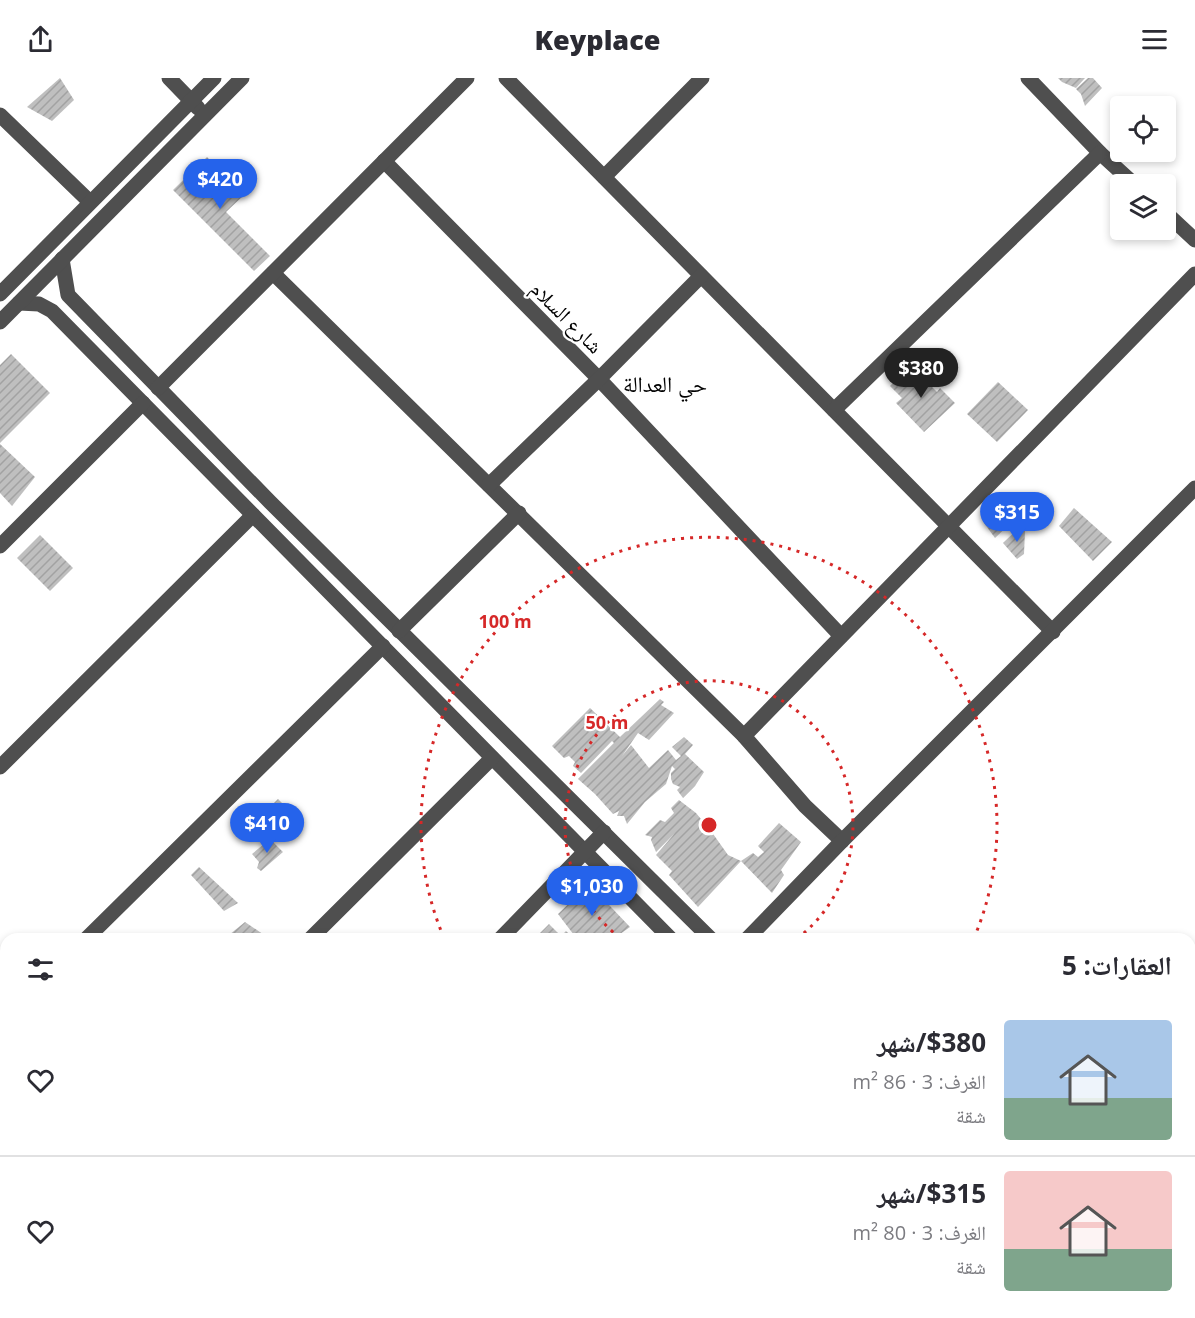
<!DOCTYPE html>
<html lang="ar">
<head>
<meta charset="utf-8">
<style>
	:root { --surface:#fff; --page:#f7f7f7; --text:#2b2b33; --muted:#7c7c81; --line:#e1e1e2; --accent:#2563eb }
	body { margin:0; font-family:"Open Sans","Noto Naskh Arabic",sans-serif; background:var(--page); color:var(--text); direction:rtl; height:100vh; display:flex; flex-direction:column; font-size:22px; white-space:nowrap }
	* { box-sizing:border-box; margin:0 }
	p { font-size:20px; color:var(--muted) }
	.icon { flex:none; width:33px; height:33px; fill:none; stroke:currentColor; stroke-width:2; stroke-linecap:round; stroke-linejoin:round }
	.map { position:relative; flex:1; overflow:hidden; direction:ltr }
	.side { position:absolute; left:0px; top:855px; width:1196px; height:386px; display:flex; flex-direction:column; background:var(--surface); border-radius:18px 18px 0 0; box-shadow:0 3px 9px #0003; direction:rtl }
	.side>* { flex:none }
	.buttons { position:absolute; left:1110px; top:18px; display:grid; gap:12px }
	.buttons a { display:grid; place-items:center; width:66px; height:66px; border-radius:6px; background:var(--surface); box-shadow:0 3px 9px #0003; font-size:30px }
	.price { position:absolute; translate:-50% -51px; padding:0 14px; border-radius:21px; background:var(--accent); color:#fff; font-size:20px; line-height:39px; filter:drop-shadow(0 2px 3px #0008) }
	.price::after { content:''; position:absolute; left:50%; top:36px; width:18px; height:14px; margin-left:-9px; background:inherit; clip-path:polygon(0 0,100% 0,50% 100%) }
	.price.selected { background:#222; color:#fff }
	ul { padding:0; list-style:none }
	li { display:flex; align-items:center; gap:18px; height:150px; padding:0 24px }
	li+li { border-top:2px solid var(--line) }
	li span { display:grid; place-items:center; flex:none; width:168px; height:120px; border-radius:6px; color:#555 }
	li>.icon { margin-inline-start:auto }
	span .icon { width:72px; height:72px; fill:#fffc; stroke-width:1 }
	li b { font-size:26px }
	h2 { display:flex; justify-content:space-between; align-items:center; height:72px; padding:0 24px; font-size:26px }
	header { display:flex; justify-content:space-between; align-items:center; height:78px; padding:0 24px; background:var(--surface); font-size:27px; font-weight:800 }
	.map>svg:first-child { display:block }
</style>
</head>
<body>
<header><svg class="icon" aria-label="menu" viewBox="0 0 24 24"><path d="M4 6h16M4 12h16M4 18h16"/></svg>Keyplace<svg class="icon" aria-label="share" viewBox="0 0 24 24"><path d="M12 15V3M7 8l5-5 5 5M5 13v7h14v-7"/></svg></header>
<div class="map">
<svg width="1195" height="1240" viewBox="0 0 1195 1240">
	<defs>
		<pattern id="building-hatch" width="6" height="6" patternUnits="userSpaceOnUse" patternTransform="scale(1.5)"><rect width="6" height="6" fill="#bfbfbf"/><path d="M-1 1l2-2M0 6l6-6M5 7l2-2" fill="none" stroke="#a2a2a2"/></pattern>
	</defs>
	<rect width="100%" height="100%" fill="#fff"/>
	<g fill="url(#building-hatch)">
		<polygon points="60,0 74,22 52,43 27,29"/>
		<polygon points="1058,0 1085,0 1076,10 1062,4"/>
		<polygon points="1088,0 1093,0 1102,10 1085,28 1081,16 1076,11"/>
		<polygon points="207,79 244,117 226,134 270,178 254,193 173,112"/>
		<polygon points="11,276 50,315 0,365 0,287"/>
		<polygon points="911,288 919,296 924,294 932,303 929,306 937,314 940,310 955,325 924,354 896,325 902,320 890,308"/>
		<polygon points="998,304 1028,332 997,364 967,336"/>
		<polygon points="0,366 35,399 12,428 0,415"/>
		<polygon points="1002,421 1014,442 995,460 984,445"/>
		<polygon points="1074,430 1112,464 1093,483 1059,448"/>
		<polygon points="1022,447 1025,453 1024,476 1017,481 1003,465"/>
		<polygon points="40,457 73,490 50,513 17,480"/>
		<polygon points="660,621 664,624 661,627 674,635 649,662 638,655 622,678 631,667 649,690 668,672 676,682 681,678 672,669 684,659 693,667 685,676 704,694 695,708 683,720 677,712 680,709 673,706 671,701 671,695 675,691 672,688 666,706 645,724 627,746 624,738 617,738 619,733 613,736 595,716 578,701 614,665 612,663 581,695 573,688 575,684 569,678 564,680 552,668 590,630 620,659"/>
		<polygon points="278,721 295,738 297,747 292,755 282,760 271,754 258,741"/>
		<polygon points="679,722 696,735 711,753 728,777 741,783 698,829 669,797 672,793 656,777 675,755 656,774 651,762 652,759 645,757 660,742 665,744 674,735 671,730"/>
		<polygon points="779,745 801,764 781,792 784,797 772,815 741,783 753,775 758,779 764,774 758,768"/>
		<polygon points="270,761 283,774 261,793 257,790 259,784 252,776"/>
		<polygon points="199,789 238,825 224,833 191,797"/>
		<polygon points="589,806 630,849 613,861 577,861 558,836"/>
		<polygon points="245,844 270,861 231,861 229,857"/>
		<polygon points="549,846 561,858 566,853 574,861 537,861 536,859"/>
		<polygon points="0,924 6,930 6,968 0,974"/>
		<polygon points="1192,1029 1195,1032 1195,1058 1190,1051 1190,1034"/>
		<polygon points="0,1064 6,1069 6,1081 0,1076"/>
		<polygon points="0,1193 6,1199 6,1207 3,1210 0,1207"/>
		<polygon points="6,1215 6,1234 23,1234 15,1240 10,1240 0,1229 0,1223"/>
		<polygon points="35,1234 64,1234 59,1240 40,1240"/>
		<polygon points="162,1234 174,1234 166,1240 164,1240"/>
		<polygon points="212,1234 238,1234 239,1236 234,1240 217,1240"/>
		<polygon points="260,1234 303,1234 308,1240 265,1240"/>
		<polygon points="397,1234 425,1234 430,1240 391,1240"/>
	</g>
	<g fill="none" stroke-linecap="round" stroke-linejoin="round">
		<g stroke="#4f4f4f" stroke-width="15">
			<polyline points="169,0 198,30"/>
			<polyline points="506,0 1053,554"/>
			<polyline points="1028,0 1100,75 1134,106"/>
			<polyline points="0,37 90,124"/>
			<polyline points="384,83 599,301 841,558"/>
			<polyline points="604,99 702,0"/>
			<polyline points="1166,135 1195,162"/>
			<polyline points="62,181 68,217 270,424 711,861"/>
			<polyline points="273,195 744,658 805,728 842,763"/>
			<polyline points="0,216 214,0"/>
			<polyline points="19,225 39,226 52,233 671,861"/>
			<polyline points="0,244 242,0"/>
			<polyline points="158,310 467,0"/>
			<polyline points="834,332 1100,75"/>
			<polyline points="489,407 599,301 701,198"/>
			<polyline points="0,468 143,325"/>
			<polyline points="399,553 519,435"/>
			<polyline points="744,658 1195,196"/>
			<polyline points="0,689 253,437"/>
			<polyline points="86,861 383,568"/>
			<polyline points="310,861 492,680"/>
			<polyline points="500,861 604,754"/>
			<polyline points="747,861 842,763 1195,410"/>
			<polyline points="0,890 6,896"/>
			<polyline points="0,915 6,921"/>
			<polyline points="0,1150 6,1156"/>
			<polyline points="83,1234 88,1240"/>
			<polyline points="313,1234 322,1240"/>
			<polyline points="1039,1234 1044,1240"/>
			<polyline points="1080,1234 1086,1240"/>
			<polyline points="113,1240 119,1234"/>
			<polyline points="349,1240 355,1234"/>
			<polyline points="482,1240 487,1234"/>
		</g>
	</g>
	<g fill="none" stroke="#d62828" stroke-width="3" stroke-dasharray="3 6">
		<path d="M620 860A144 144 0 1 1 798 860"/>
		<path d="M444 860A288 288 0 1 1 974 860"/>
	</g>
	<g text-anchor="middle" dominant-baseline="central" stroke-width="4.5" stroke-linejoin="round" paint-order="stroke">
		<g font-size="21" fill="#000" stroke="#fff">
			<text transform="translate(567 239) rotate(45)">شارع السلام</text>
		</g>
		<g font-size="22" fill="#000" stroke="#fff">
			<text x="665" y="305">حي العدالة</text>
		</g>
	</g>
	<circle cx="709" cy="747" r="9" fill="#d62828" stroke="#fff" stroke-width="3"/>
	<g font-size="18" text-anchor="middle" font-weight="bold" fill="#d62828" stroke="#fff" stroke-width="4.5" stroke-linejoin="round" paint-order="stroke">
		<text x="505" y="550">100 m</text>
		<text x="607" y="651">50 m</text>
	</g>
</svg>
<div class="buttons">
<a><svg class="icon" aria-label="locate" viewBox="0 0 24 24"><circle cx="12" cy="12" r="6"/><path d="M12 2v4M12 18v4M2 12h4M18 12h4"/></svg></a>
<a><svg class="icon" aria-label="layers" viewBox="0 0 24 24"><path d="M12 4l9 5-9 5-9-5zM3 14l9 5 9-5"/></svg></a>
</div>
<b class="price" style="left:220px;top:132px">$420</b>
<b class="price selected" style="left:921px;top:321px">$380</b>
<b class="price" style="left:1017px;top:465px">$315</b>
<b class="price" style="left:267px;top:776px">$410</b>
<b class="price" style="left:592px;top:839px">$1,030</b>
<section class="side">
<h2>العقارات: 5<svg class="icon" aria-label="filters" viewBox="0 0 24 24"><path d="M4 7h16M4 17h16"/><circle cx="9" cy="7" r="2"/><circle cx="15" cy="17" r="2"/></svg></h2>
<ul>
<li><span style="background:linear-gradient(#a9c7e8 65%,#7fa58c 0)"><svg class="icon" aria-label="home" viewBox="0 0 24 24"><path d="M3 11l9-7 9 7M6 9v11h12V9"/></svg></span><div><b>$380/شهر</b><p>الغرف: 3 · 86 m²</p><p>شقة</p></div><svg class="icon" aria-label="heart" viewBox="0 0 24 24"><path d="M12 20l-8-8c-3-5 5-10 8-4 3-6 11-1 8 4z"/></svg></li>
<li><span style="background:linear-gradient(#f6c9c9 65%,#7fa58c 0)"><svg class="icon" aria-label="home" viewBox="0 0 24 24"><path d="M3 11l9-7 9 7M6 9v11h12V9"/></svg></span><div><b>$315/شهر</b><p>الغرف: 3 · 80 m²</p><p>شقة</p></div><svg class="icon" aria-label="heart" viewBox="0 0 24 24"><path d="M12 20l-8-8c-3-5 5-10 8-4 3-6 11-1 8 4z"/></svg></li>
</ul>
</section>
</div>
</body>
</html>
